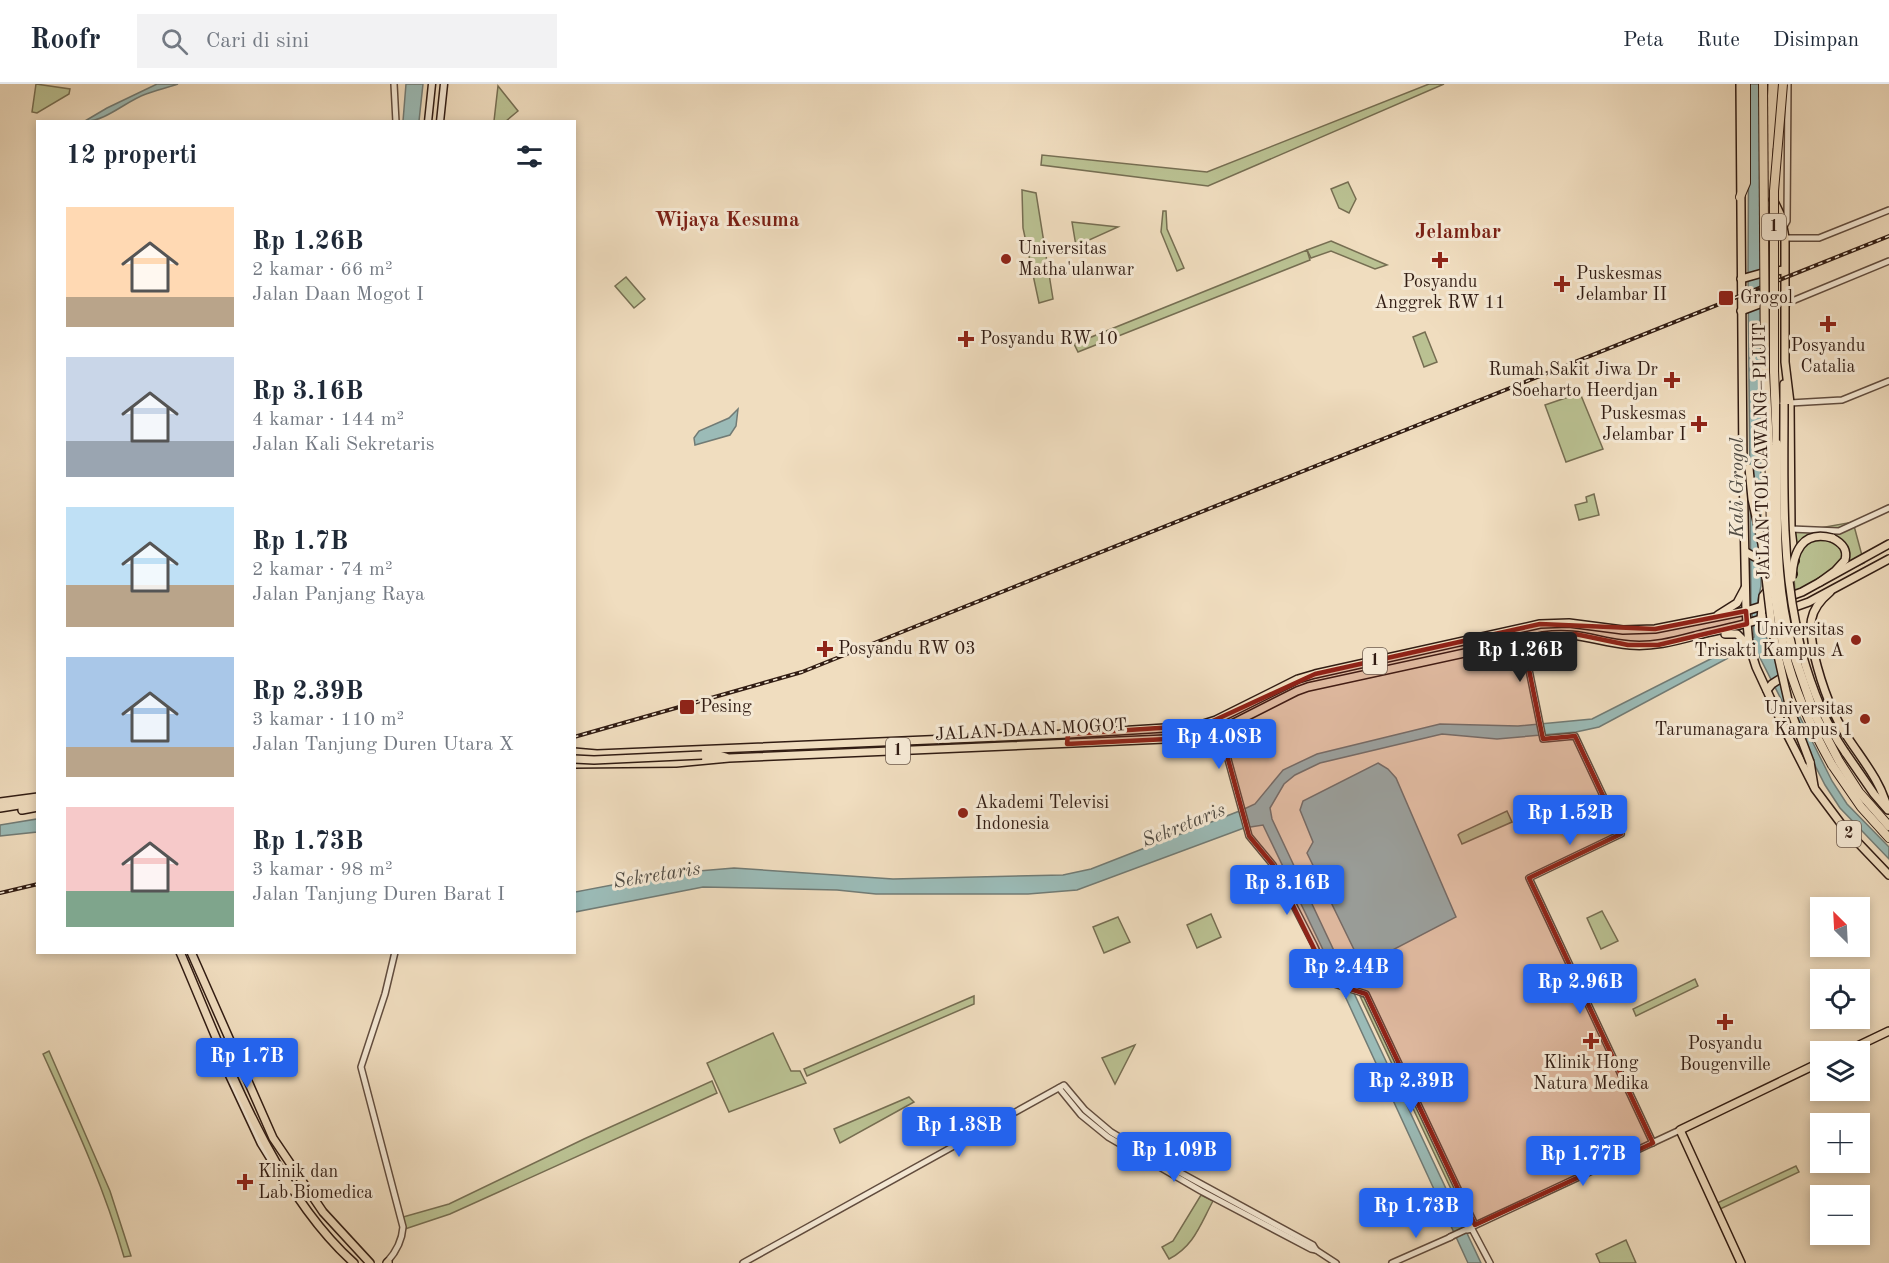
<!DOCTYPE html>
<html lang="id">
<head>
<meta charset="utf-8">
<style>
	:root { --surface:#fff; --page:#f2f2f3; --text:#1f2937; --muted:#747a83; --line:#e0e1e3; --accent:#2563eb }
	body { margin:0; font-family:"Old Standard TT",serif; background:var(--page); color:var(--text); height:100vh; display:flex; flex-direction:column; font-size:22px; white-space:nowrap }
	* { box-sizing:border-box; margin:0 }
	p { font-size:20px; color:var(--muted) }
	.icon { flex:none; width:33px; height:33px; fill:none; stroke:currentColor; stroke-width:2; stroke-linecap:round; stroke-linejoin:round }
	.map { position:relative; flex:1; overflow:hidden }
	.side { position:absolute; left:36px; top:36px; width:540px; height:834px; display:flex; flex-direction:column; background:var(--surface); border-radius:0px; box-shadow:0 3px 9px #0003 }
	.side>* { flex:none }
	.needle { width:39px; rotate:336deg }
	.tools { position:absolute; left:1810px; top:813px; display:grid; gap:12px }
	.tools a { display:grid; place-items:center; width:60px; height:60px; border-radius:0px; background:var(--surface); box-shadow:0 3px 9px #0003; font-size:30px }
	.price { position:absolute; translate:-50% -51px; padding:0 14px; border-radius:6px; background:var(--accent); color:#fff; font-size:20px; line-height:39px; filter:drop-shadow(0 2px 3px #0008) }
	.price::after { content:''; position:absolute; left:50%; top:36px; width:18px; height:14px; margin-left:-9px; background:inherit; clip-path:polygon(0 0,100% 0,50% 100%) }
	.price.selected { background:#222; color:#fff }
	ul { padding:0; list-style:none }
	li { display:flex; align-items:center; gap:18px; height:150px; padding:0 30px }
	li span { display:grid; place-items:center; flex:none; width:168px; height:120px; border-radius:0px; color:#555 }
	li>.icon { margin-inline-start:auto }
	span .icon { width:72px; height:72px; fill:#fffc; stroke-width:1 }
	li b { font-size:26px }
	h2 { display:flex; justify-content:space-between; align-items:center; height:72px; padding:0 30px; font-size:26px }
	header { display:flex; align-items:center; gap:36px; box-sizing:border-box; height:84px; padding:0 30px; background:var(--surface); border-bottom:2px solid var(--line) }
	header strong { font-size:28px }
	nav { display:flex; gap:33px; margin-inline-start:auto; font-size:21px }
	.search { width:420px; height:54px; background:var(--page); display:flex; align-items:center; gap:15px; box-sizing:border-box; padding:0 21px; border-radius:0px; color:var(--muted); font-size:22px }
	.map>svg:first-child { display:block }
</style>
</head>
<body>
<header>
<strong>Roofr</strong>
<div class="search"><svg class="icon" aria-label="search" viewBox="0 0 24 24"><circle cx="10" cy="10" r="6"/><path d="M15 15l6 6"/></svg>Cari di sini</div>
<nav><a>Peta</a><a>Rute</a><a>Disimpan</a></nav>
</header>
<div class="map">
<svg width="1889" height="1179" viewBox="0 0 1889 1179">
	<rect width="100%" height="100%" fill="#f0ddbf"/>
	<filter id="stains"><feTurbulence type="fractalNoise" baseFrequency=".00333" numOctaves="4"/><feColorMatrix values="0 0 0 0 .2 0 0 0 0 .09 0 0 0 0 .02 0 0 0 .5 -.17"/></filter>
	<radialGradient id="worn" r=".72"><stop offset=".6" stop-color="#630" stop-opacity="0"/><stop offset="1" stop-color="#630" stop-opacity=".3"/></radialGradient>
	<g fill="#bac192" stroke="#766e52" stroke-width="1.5">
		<polygon points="36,0 70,5 69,10 37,29 32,28"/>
		<polygon points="1429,0 1444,0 1208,102 1041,81 1042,71 1207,88"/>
		<polygon points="498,2 518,27 506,37 494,37"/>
		<polygon points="1348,98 1356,115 1349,129 1339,124 1331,105"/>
		<polygon points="1022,106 1036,109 1053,215 1039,219 1023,144"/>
		<polygon points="1163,127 1166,127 1167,145 1184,184 1177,187 1161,148"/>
		<polygon points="1072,138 1118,143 1076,162"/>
		<polygon points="1331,157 1387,181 1375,185 1331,167 1311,174 1307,166"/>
		<polygon points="1307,166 1310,176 1078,268 1074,260"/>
		<polygon points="626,193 645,215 634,224 615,202"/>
		<polygon points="1425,248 1437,278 1424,283 1413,253"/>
		<polygon points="1580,309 1603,365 1566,378 1545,321"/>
		<polygon points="1594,410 1599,431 1579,436 1575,421 1587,418 1586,413"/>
		<polygon points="1853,438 1864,479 1795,508 1791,449"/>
		<polygon points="1507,727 1512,738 1462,760 1458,751 1460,749"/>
		<polygon points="1602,827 1618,857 1601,865 1587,834"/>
		<polygon points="1211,830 1221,853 1197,864 1187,841"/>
		<polygon points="1118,833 1130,858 1104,869 1093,843"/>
		<polygon points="1695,895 1698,902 1636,932 1633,925"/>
		<polygon points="974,912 974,920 807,992 804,985"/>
		<polygon points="1360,912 1366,914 1472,1139 1468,1141"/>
		<polygon points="773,949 791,987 800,987 806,999 729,1028 707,979"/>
		<polygon points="1135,961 1115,1000 1102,974"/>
		<path d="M49 967 110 1107 131 1172 124 1173C104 1102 73 1036 43 970Z"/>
		<polygon points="712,997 717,1009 450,1130 405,1145 403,1133 449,1120 584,1055"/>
		<polygon points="909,1013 914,1018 840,1059 834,1045"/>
		<polygon points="1796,1082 1799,1088 1718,1126 1715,1120"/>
		<path d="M1201 1111 1213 1117C1200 1141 1194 1162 1169 1175L1162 1163 1173 1157Z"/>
		<polygon points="1626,1156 1636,1179 1600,1179 1596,1170"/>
	</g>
	<g fill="#9bbbb7" stroke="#717b75" stroke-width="1.5">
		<path d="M157 0H178C167 4 156 6 146 10 126 17 105 38 85 37L107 24Z"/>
		<polygon points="406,0 423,0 419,37 403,37"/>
		<polygon points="1749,0 1760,0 1761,502 1758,516 1759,535 1791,615 1832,697 1847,720 1889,763 1889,775 1840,724 1825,701 1758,570 1728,574 1599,643 1576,648 1497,655 1442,650 1320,679 1295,691 1284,700 1270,724 1272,735 1481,1179 1468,1179 1339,899 1263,741 1244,744 1077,806 1028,810 876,810 837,806 703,803 575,828 575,808 675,789 734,784 893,795 1063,791 1091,785 1242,726 1255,720 1283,686 1317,670 1440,640 1518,642 1592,635 1754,553 1751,517 1748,191"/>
		<polygon points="738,325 736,342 730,351 695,361 694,354 699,347 729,334"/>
		<polygon points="1378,679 1388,685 1396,694 1456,833 1362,882 1307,769 1313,758 1300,726 1303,717"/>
		<polygon points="37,735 37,748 0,752 0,741"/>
	</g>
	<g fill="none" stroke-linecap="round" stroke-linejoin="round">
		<g stroke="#614c3e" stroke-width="8">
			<g id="tertiary">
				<polyline points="394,0 396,38"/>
				<polyline points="1783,144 1787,137 1788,0"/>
				<polyline points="1785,154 1819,154 1889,126"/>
				<polyline points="1785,220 1889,177"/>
				<polyline points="1790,319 1842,316 1889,297"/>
				<polyline points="1791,445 1839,447 1889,424"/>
				<polyline points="1523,556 1543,655 1575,652 1621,750 1529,794 1653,1059"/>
				<polyline points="1220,646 1249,752 1273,781 1314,861 1331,899 1366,910 1475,1141"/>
				<polyline points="1059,1004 1081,1031 1108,1053 1201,1107 1311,1165 1316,1166"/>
				<polyline points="1467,1146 1472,1145 1490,1179"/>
				<polyline points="1450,1153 1680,1046"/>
				<path d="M387 1178C396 1168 402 1157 403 1143L361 983 385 910 395 868"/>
				<polyline points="743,1179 1064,1001 1085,1026 1111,1048 1159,1077 1313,1161 1316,1166 1336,1179"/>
				<polyline points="1392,1179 1451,1153"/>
			</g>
		</g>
		<g stroke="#311c13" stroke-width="9">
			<g id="secondary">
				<polyline points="428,38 432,0"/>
				<polyline points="440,38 444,0"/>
				<polyline points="220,972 261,1060 285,1099 291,1106"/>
			</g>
		</g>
		<g stroke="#311c13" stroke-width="10">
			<g id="primary">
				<polyline points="1788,513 1802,508 1889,460"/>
				<polyline points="1761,535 1809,518 1889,475"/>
				<path d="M180 868C224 970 271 1105 354 1179"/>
				<polyline points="191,868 273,1054 323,1128 370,1179"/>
				<polyline points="1845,968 1889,947"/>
				<polyline points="387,1179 388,1178"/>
				<polyline points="1741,1179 1680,1046 1821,978"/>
			</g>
		</g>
		<g stroke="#311c13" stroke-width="10">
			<g id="trunk">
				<polyline points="1740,0 1743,383 1746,527 1749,561 1756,583 1787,650 1815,705 1845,745 1889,791"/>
				<polyline points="1772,0 1768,94 1770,109 1781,132 1785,154 1785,278 1790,319 1791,445 1795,477"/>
				<polyline points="1741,195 1766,188 1784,186"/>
				<polyline points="1741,227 1778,213"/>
				<polyline points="1784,300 1784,320"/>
				<polyline points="1746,468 1767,480"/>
				<path d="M1820 498 1835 487 1845 476C1848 465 1842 459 1832 454"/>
				<path d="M1830 508C1807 527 1809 542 1814 570 1821 599 1831 629 1848 654 1864 678 1881 698 1888 726"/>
				<polyline points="1718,531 1737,519 1745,504"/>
				<polyline points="1796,541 1801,566"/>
				<polyline points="1772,544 1777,567"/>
				<polyline points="1725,550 1737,550 1744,557 1748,565"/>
				<polyline points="1767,606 1772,600 1786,591"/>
				<polyline points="574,668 597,670 1068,650 1197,642 1216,636 1298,595 1315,590 1540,540 1569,539 1623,546 1655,545 1746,527 1762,522"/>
				<polyline points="1845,668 1874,710 1887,725"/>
				<polyline points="702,671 719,671 726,673"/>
				<polyline points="1810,678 1814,702"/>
				<path d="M574 680 676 679 729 674 1188 654 1220 646 1297 607 1308 603 1543 552C1579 547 1596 558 1630 561 1654 563 1675 557 1698 551 1719 546 1740 542 1761 535L1763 512 1767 507 1793 490"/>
				<polyline points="0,718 38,713"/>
				<polyline points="0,724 38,718"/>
				<polyline points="22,726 38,723"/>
			</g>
		</g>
		<g stroke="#311c13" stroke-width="10">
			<g id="motorway">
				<polyline points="1775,61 1777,0"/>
				<polyline points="1740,113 1746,99 1746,0"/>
				<polyline points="1774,287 1777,360"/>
				<polyline points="1765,288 1769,361"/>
				<polyline points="1787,543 1792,565"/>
				<polyline points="1780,544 1784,565"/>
				<polyline points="1839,677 1859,708 1889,742"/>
				<polyline points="1832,681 1861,723 1889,754"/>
			</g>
		</g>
		<use href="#tertiary" stroke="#f5e9d5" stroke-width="5"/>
		<use href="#secondary" stroke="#f5e9d5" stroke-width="6"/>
		<use href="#primary" stroke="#f0ddbf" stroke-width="7"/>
		<use href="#trunk" stroke="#f0ddbf" stroke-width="7"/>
		<use href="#motorway" stroke="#f0ddbf" stroke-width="8"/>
		<g stroke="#311c13" stroke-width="4">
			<g id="rail">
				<polyline points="574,653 802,588 1889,152"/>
				<polyline points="0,809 38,800"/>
			</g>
		</g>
		<use href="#rail" stroke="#f5e9d5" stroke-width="1.5" stroke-dasharray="4.5" stroke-linecap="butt"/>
		<g stroke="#311c13" stroke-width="10" stroke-linecap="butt">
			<g id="trunk-bridge">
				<path d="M1784 320C1784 394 1781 468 1796 541"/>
				<polyline points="1749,384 1752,415 1762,460 1772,544"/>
				<path d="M1792 494C1793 468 1802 446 1832 454"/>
				<path d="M1801 566C1811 602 1824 638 1845 668"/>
				<polyline points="1777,567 1790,625 1810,678"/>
				<polyline points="574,675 594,676 702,671"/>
			</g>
		</g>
		<g stroke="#311c13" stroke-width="10" stroke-linecap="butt">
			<g id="motorway-bridge">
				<polyline points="1763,0 1765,288"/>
				<polyline points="1774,287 1774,107 1783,0"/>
				<path d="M1777 360C1777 421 1774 483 1787 543"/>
				<polyline points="1769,361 1772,493 1780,544"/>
				<path d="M1784 565C1794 606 1811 644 1832 681"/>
				<polyline points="1792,565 1814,629 1839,677"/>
			</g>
		</g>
		<use href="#trunk-bridge" stroke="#f0ddbf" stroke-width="7"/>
		<use href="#motorway-bridge" stroke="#f0ddbf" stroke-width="8"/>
	</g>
	<path fill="#8f2418" fill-opacity="0.2" stroke="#8f2418" stroke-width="4.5" stroke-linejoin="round" d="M1746 527 1747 540 1658 561H1628L1575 550 1523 556 1543 655 1575 652 1621 750 1529 794 1653 1059 1475 1141 1366 910 1331 899 1273 781 1249 752 1220 646 1188 654 1067 660 1068 650 1204 641 1315 590 1540 540 1655 545Z"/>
	<g fill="#8f2418" stroke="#f5e9d5" stroke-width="2">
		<circle cx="1006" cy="175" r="6"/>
		<path d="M1437 167h6v6h6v6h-6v6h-6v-6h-6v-6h6z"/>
		<path d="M1559 191h6v6h6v6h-6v6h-6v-6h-6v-6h6z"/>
		<rect x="1718" y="206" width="16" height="16" rx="3"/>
		<path d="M1825 231h6v6h6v6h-6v6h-6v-6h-6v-6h6z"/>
		<path d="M963 246h6v6h6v6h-6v6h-6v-6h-6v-6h6z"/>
		<path d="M1669 287h6v6h6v6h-6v6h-6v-6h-6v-6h6z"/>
		<path d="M1696 331h6v6h6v6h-6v6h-6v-6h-6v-6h6z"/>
		<circle cx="1856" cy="556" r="6"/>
		<path d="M822 556h6v6h6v6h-6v6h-6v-6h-6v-6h6z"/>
		<rect x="679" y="615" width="16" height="16" rx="3"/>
		<circle cx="1865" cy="635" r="6"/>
		<circle cx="963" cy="729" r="6"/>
		<path d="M1722 929h6v6h6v6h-6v6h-6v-6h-6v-6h6z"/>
		<path d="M1588 948h6v6h6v6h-6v6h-6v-6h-6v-6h6z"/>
		<path d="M242 1089h6v6h6v6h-6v6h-6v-6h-6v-6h6z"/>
	</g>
	<g text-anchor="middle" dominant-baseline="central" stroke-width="6" stroke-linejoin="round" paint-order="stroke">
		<g fill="#f5e9d5" stroke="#6c5a4d" stroke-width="1.5">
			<rect x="1762" y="130" width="24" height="26" rx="4.5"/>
			<rect x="1363" y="564" width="24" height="26" rx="4.5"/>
			<rect x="886" y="654" width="24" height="26" rx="4.5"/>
			<rect x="1837" y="737" width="24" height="26" rx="4.5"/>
		</g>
		<g font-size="16" font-weight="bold" fill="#311c13">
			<text x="1774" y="143">1</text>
			<text x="1375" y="577">1</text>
			<text x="898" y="667">1</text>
			<text x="1849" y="750">2</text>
		</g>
		<g font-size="18" fill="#311c13" stroke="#f5e9d5" text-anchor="start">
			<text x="1018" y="165">Universitas<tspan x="1018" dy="21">Matha'ulanwar</tspan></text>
			<text x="1576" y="190">Puskesmas<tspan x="1576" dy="21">Jelambar II</tspan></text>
			<text x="1440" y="198" text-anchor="middle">Posyandu<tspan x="1440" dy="21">Anggrek RW 11</tspan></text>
			<text x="1740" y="214">Grogol</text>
			<text x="980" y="255">Posyandu RW 10</text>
			<text x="1828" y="262" text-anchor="middle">Posyandu<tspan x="1828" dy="21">Catalia</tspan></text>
			<text x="1658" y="286" text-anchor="end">Rumah Sakit Jiwa Dr<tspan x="1658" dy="21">Soeharto Heerdjan</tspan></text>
			<text x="1686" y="330" text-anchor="end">Puskesmas<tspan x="1686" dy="21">Jelambar I</tspan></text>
			<text x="1844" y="546" text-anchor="end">Universitas<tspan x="1844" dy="21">Trisakti Kampus A</tspan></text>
			<text x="838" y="565">Posyandu RW 03</text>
			<text x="700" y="623">Pesing</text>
			<text x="1853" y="625" text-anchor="end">Universitas<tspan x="1853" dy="21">Tarumanagara Kampus 1</tspan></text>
			<text x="975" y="719">Akademi Televisi<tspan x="975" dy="21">Indonesia</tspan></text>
			<text x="1725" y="960" text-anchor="middle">Posyandu<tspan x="1725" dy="21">Bougenville</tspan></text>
			<text x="1591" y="979" text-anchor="middle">Klinik Hong<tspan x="1591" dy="21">Natura Medika</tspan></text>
			<text x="258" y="1088">Klinik dan<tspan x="258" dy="21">Lab Biomedica</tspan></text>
		</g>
		<g font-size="18" fill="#311c13" stroke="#f5e9d5">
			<text transform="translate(1762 367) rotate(-91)">JALAN TOL CAWANG–PLUIT</text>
			<text transform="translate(1031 646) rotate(-3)">JALAN DAAN MOGOT</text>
		</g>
		<g font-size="20" font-style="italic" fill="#514c44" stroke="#f5e9d5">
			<text transform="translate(1738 404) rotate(-90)">Kali Grogol</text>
			<text transform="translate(1184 742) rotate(-22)">Sekretaris</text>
			<text transform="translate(657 792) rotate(-9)">Sekretaris</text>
		</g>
		<g font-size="21" font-weight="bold" fill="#7a1f14" stroke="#f5e9d5">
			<text x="727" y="136">Wijaya Kesuma</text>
			<text x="1458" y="148">Jelambar</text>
		</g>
	</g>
	<rect width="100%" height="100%" filter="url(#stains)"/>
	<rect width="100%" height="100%" fill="url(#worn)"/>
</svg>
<div class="tools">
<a><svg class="needle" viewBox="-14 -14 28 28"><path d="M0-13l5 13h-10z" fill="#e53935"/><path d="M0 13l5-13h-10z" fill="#747a83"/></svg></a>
<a><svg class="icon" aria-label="locate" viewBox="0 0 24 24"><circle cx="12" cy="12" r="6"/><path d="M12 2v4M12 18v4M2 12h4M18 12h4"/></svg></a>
<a><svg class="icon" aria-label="layers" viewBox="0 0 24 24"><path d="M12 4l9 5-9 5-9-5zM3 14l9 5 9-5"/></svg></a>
<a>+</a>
<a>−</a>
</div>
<b class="price selected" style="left:1520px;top:599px">Rp 1.26B</b>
<b class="price" style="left:1219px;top:686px">Rp 4.08B</b>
<b class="price" style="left:1570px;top:762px">Rp 1.52B</b>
<b class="price" style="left:1287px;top:832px">Rp 3.16B</b>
<b class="price" style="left:1346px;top:916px">Rp 2.44B</b>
<b class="price" style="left:1580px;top:931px">Rp 2.96B</b>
<b class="price" style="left:247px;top:1005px">Rp 1.7B</b>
<b class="price" style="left:1411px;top:1030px">Rp 2.39B</b>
<b class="price" style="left:959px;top:1074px">Rp 1.38B</b>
<b class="price" style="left:1174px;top:1099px">Rp 1.09B</b>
<b class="price" style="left:1583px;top:1103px">Rp 1.77B</b>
<b class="price" style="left:1416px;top:1155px">Rp 1.73B</b>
<section class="side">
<h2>12 properti<svg class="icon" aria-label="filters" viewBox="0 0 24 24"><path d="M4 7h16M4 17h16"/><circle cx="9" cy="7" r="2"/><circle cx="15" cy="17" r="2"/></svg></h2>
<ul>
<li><span style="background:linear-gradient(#ffd9b3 75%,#b9a48a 0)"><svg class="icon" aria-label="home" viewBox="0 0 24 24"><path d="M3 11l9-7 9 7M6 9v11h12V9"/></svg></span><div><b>Rp 1.26B</b><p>2 kamar · 66 m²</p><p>Jalan Daan Mogot I</p></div></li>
<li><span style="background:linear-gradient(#c9d6e8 70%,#9aa5b1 0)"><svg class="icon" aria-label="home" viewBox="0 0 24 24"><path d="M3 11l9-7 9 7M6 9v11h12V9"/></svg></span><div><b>Rp 3.16B</b><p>4 kamar · 144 m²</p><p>Jalan Kali Sekretaris</p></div></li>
<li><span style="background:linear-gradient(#bfe0f5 65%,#b9a48a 0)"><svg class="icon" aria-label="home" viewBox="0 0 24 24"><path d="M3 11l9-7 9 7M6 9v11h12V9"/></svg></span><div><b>Rp 1.7B</b><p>2 kamar · 74 m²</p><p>Jalan Panjang Raya</p></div></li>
<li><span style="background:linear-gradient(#a9c7e8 75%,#b9a48a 0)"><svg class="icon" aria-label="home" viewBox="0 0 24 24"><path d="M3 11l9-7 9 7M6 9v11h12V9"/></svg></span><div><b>Rp 2.39B</b><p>3 kamar · 110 m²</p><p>Jalan Tanjung Duren Utara X</p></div></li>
<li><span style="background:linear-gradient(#f6c9c9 70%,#7fa58c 0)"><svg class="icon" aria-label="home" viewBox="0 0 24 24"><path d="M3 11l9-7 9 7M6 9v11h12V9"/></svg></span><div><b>Rp 1.73B</b><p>3 kamar · 98 m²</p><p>Jalan Tanjung Duren Barat I</p></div></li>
</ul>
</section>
</div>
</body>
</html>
